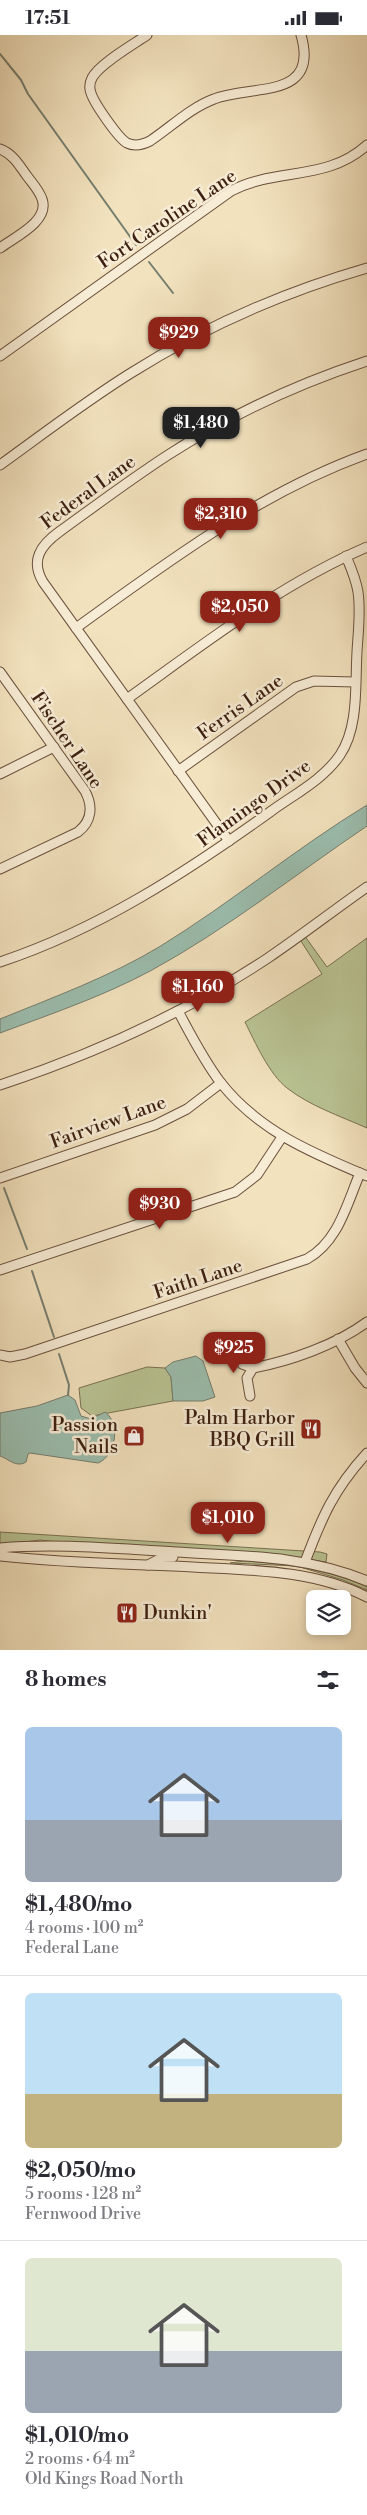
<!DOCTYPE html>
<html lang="en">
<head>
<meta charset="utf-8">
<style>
	:root { --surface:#fff; --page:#f7f7f7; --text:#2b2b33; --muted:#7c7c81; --line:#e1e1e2; --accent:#8f2418 }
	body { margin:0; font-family:"Libre Bodoni",serif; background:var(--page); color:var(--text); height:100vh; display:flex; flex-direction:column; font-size:19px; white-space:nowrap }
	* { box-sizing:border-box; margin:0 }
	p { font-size:16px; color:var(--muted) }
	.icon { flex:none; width:28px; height:28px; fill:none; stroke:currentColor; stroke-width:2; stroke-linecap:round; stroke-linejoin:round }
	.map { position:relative; height:1615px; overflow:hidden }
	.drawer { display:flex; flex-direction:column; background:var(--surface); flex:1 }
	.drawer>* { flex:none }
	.buttons { position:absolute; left:306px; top:1555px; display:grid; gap:10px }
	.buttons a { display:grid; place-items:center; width:45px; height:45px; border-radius:8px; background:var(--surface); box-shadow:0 2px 8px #0003; font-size:25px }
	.price { position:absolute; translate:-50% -42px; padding:0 11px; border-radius:10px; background:var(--accent); color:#fff; font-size:16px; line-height:32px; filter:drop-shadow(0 1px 2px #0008) }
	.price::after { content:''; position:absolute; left:50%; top:30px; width:15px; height:11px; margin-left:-8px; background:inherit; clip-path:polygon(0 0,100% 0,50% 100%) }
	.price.current { background:#222; color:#fff }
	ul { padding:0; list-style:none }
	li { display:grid; align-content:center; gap:10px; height:265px; padding:0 25px }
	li+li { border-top:1px solid var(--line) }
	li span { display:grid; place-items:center; height:155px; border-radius:8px; color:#555 }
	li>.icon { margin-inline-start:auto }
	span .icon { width:90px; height:90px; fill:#fffc; stroke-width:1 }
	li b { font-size:21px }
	h2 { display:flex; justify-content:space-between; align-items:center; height:60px; padding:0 25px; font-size:21px }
	.status { display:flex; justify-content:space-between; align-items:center; height:35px; padding:0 25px; background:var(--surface); direction:ltr }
	.status svg { height:14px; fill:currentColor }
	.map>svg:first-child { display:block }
</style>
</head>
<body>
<div class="status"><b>17:51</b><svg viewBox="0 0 49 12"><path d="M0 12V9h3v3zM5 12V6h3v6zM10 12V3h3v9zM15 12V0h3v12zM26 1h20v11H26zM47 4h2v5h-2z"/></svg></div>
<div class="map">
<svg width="367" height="1615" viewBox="0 0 367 1615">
	<rect width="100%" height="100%" fill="#f2e2be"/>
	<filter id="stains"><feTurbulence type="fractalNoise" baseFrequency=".004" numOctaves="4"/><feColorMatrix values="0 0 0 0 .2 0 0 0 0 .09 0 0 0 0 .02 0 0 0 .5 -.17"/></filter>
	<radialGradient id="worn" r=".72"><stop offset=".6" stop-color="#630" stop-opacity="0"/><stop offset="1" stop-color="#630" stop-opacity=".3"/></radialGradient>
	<g fill="#b9c393" stroke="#7a7152">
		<path d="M304 900 327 932 367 903V1093C340 1081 310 1071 287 1053 269 1039 255 1007 245 987L322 939 299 903Z"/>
		<polygon points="147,1332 165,1333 171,1342 173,1366 92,1381 81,1373 79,1353"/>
		<polygon points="0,1497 320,1517 327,1519 326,1527 290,1522 124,1511 124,1509 66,1508 40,1505 0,1510"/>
		<path d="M244 1526C287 1529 327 1534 367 1552V1555L343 1545 297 1531 230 1528Z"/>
	</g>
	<g fill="#9bbeaf" stroke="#757e6f">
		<path d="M367 770V791C296 839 227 894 152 935 104 961 51 979 0 998V984C54 962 109 942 159 912 231 868 296 813 367 770Z"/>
		<polygon points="196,1321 203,1326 215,1362 203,1366 173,1366 171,1342 165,1333 173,1327"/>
		<path d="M68 1360 75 1365 81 1381 91 1384 105 1377C121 1388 116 1421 98 1428L30 1418 28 1419 26 1427C16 1433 9 1424 0 1421V1378L37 1371Z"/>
	</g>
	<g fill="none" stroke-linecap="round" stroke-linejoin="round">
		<g stroke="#757e6f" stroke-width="2">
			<polyline points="0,19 21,45 28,59 136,210"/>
			<polyline points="149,227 173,258"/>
			<polyline points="4,1153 27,1214"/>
			<polyline points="32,1236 54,1302"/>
			<polyline points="59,1319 69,1350 68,1360"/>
		</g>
		<g stroke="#6a503c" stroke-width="11">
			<g id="minor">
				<path d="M147 0C134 9 99 29 92 43 90 47 89 53 91 58 94 68 118 103 127 108 135 112 142 110 150 106 171 92 190 73 214 64 251 49 320 66 301 0"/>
				<path d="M0 114C13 119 19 130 27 141 32 148 39 155 42 164 50 186 15 202 0 213"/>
				<path d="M0 321 231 156C276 132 326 147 367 110"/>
				<path d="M0 430C43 399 86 366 131 338 204 292 284 257 367 233"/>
				<path d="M76 593C169 526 259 458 367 419"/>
				<path d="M0 637 85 756C93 771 92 786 78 797L0 834"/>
				<path d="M127 664C204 609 279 550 367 512"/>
				<polyline points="178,736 296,652 314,646 355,647"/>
				<polyline points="0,739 54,712"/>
				<path d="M229 806 43 547C30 525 41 510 59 497 95 471 131 444 168 420 230 380 297 349 367 326"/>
				<path d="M0 927C99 894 185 838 270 777 293 760 323 745 340 720 359 692 355 650 357 617 358 598 361 577 358 557 356 544 351 533 346 521"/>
				<path d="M178 976C191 1000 204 1026 221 1048 259 1096 312 1118 367 1141"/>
				<path d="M0 1050C94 1019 185 978 268 923 302 900 334 875 367 852"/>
				<polyline points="0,1143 155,1090 187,1074 221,1048"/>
				<polyline points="0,1235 235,1157 257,1140 282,1102"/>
				<polyline points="338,1304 355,1333 367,1348"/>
				<polyline points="235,1312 242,1329 253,1333 247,1343 250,1361"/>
				<path d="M0 1320 10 1322 25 1319 307 1224C338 1207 347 1169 360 1138"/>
				<path d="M253 1333C290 1326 336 1310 367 1287"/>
				<path d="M0 1513C58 1508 118 1514 176 1517 240 1521 306 1520 367 1546"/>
				<path d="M0 1521C64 1528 128 1529 193 1532 251 1535 314 1535 367 1562"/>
				<path d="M305 1527C322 1482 334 1454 367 1418"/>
				<polyline points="148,1530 163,1522 173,1522"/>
			</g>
		</g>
		<use href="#minor" stroke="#f7ecd5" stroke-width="9"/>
	</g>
	<defs>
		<g id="restaurant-square" transform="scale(1.125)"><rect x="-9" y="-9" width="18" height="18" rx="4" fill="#8f2418" stroke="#f7ecd5"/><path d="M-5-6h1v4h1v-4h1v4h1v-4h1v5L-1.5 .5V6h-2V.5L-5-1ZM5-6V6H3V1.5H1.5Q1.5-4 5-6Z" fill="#fff"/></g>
		<g id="shop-square" transform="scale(1.125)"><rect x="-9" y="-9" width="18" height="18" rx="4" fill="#8f2418" stroke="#f7ecd5"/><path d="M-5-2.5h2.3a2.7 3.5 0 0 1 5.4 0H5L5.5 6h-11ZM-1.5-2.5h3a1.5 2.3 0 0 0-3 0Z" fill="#fff"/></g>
	</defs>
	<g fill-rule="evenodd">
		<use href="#restaurant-square" x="311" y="1394"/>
		<use href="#shop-square" x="134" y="1401"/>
		<use href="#restaurant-square" x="127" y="1578"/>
	</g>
	<g text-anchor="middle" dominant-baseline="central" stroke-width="5" stroke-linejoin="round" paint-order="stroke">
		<g font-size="19" fill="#3c1f10" stroke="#f7ecd5">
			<text transform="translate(167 184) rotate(-34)">Fort Caroline Lane</text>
			<text transform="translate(88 457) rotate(-36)">Federal Lane</text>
			<text transform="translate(240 672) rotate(-35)">Ferris Lane</text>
			<text transform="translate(67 705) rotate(56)">Fischer Lane</text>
			<text transform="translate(254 768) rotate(-36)">Flamingo Drive</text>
			<text transform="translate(108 1087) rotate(-20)">Fairview Lane</text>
			<text transform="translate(198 1244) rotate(-18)">Faith Lane</text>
		</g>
		<g font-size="19" fill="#3c1f10" stroke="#f7ecd5" text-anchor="end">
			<text x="295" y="1383">Palm Harbor<tspan x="295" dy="22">BBQ Grill</tspan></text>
			<text x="118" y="1390">Passion<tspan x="118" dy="22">Nails</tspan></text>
			<text x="143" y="1578" text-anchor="start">Dunkin'</text>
		</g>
	</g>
	<rect width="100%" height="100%" filter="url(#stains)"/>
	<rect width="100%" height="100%" fill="url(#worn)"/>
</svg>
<div class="buttons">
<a><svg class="icon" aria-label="layers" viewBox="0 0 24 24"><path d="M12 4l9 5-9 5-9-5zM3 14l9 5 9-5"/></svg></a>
</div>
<b class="price" style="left:179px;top:324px">$929</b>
<b class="price current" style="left:201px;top:414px">$1,480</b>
<b class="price" style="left:221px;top:505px">$2,310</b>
<b class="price" style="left:240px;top:598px">$2,050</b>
<b class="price" style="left:198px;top:978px">$1,160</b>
<b class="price" style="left:160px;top:1195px">$930</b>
<b class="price" style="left:234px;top:1339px">$925</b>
<b class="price" style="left:228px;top:1509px">$1,010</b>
</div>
<section class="drawer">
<h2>8 homes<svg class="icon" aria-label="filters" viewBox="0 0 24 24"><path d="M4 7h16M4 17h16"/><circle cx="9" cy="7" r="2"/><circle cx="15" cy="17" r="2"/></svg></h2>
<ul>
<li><span style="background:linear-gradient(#a9c7e8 60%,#9aa5b1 0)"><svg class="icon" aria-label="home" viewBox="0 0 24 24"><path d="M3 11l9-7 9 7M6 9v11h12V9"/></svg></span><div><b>$1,480/mo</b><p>4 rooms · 100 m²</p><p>Federal Lane</p></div></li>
<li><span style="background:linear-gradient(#bfe0f5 65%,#c2b280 0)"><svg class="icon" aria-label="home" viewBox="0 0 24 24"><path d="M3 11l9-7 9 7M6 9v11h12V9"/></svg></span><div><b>$2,050/mo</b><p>5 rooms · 128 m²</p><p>Fernwood Drive</p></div></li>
<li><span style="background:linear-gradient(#dfe7d0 60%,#9aa5b1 0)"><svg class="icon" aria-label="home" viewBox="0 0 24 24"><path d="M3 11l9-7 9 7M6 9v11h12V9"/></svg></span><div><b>$1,010/mo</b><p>2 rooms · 64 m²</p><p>Old Kings Road North</p></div></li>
</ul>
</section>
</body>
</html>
